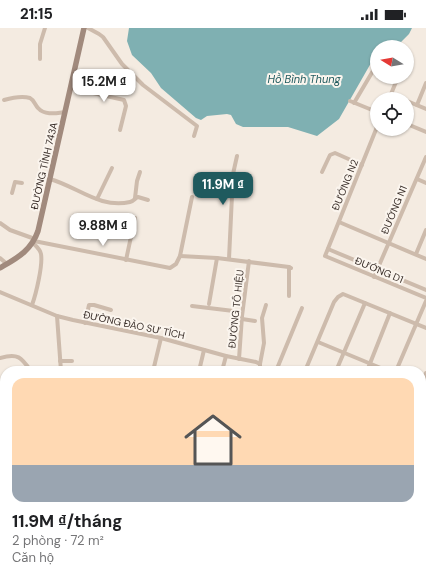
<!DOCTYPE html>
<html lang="vi">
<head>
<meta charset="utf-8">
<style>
	:root { --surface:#fff; --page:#f6f6f6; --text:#202124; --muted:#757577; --line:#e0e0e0; --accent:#1f5a5e }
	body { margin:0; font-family:"DM Sans",sans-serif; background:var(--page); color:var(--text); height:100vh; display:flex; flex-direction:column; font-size:15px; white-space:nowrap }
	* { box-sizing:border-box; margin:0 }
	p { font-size:13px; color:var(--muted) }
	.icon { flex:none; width:22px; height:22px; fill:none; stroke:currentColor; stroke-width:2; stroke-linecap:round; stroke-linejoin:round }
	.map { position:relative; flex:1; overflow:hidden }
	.drawer { position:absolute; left:0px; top:338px; width:426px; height:220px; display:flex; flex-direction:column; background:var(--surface); border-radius:16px 16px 0 0; box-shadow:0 1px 3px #0004 }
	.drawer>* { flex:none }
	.needle { width:26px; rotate:281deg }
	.controls { position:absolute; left:370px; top:12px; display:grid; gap:8px }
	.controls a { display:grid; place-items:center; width:44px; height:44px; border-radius:50%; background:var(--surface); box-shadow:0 1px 3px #0004; font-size:20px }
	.price { position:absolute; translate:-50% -34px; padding:0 9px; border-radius:8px; background:#fff; color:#222; font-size:13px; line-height:26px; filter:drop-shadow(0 1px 2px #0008) }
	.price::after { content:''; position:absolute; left:50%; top:24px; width:12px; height:9px; margin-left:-6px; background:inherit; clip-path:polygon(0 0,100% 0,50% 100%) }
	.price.on { background:var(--accent); color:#fff }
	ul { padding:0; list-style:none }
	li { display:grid; align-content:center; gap:8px; height:212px; padding:0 12px }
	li+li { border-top:1px solid var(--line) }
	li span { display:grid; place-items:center; height:124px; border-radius:12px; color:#555 }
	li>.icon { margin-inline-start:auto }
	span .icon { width:72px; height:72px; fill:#fffc; stroke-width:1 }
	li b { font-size:17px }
	.status { display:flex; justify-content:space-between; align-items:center; height:28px; padding:0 20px; background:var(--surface); direction:ltr }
	.status svg { height:11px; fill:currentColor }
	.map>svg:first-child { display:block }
</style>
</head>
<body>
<div class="status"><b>21:15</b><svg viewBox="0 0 49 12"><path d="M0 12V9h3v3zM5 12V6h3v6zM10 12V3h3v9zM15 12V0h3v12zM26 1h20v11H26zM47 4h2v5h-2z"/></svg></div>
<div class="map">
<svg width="426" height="558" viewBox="0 0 426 558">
	<rect width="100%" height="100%" fill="#f4ebe1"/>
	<polygon fill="#b8c4a0" points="421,465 426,465 426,536 421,533"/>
	<polygon fill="#7fb0b2" points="129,0 412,0 409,6 398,17 383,17 377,19 377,23 371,35 339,91 317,108 288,99 243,99 236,96 231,87 227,86 207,88 201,92 196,90 161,60 151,45 132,27 127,13"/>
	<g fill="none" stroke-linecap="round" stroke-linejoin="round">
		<g stroke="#cdbbac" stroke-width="4">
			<polyline points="88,0 99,6 103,9 122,36 143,57 197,98 194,108"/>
			<polyline points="40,31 40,16 45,0"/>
			<polyline points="71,60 124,72 126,78 120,102"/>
			<polyline points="391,66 403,71"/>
			<polyline points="389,71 398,49"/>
			<path d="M4 72C11 70 23 68 30 70 34 72 35 77 38 80 45 88 57 85 65 84"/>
			<polyline points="350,73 377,84"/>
			<polyline points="407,73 426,81"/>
			<polyline points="354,75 377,36"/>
			<polyline points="417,77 426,55"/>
			<polyline points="407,96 426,104"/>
			<polyline points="377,99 325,228 426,270"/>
			<polyline points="322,144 330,127 335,125 362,137"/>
			<path d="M50 151C78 159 100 181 130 174 134 173 135 170 138 169L148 172"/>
			<polyline points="417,151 426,155"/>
			<polyline points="12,165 15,154 22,155"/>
			<polyline points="135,170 137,153 140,144"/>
			<polyline points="97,171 112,140"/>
			<polyline points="339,194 426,231"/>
			<polyline points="0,195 10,202 35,211"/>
			<polyline points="34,213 170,240 176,236 180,228 192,169"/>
			<polyline points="328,221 426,262"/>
			<polyline points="416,226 426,202"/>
			<polyline points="180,228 217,230 289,239 291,240"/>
			<polyline points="0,230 7,236"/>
			<polyline points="229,231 233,146 237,128"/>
			<polyline points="126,232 135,190"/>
			<polyline points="374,249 426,129"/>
			<polyline points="0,264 57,288 73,292 161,310 226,328 256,334 260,336 260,343"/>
			<polyline points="289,268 289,239"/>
			<polyline points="209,276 217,230"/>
			<path d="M32 277C36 266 43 237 41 226 40 221 36 218 33 215"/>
			<polyline points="192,278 242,284"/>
			<polyline points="57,288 61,343"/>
			<polyline points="242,291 255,293"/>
			<polyline points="85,295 89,277 94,277 111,282"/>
			<polyline points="318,314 388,343"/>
			<path d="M0 330C18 325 21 329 31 343"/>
			<polyline points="239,331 242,288 249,233"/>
			<polyline points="60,333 72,333"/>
			<polyline points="260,336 264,315 262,290 266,277"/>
			<polyline points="154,339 161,310"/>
			<polyline points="63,343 70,341"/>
			<polyline points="199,343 204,322"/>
			<polyline points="222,343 226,328"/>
			<polyline points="276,343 302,280"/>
			<polyline points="305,343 334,274 338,269 343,266 426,300"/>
			<polyline points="336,343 365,275"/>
			<polyline points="367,343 390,285"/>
			<polyline points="396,343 426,273"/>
			<polyline points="426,345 421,357 426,359"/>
			<polyline points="0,385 5,391"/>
			<polyline points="0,392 5,399"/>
			<polyline points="0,480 5,501"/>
			<polyline points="36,553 41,558"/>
			<polyline points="167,553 169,558"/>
			<path d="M208 553C213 558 220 558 226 553"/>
			<polyline points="287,553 296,558"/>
			<polyline points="343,556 346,558"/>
			<polyline points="52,558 61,553"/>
			<polyline points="109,558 119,553"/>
			<polyline points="253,558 258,553"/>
			<polyline points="276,558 280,553"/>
			<polyline points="296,558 302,553"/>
		</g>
		<g stroke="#a18a7d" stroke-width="5.5">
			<path d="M0 240C17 230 31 223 38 203L84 0"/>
			<polyline points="421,430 426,419"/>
			<polyline points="421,443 426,432"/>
			<polyline points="421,452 426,452"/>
			<polyline points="421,457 426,457"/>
			<polyline points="421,544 426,546"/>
			<polyline points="366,558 367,553"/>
			<polyline points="372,558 374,553"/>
		</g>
	</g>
	<g text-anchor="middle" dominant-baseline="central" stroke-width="4" stroke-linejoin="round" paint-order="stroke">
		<g font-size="10" fill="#3b302b" stroke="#fbf5ee">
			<text transform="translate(44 138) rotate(-77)">ĐƯỜNG TỈNH 743A</text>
			<text transform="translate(345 157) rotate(-68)">ĐƯỚNG N2</text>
			<text transform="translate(394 182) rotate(-67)">ĐƯỚNG N1</text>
			<text transform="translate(379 242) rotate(23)">ĐƯỚNG D1</text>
			<text transform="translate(236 281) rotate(-84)">ĐƯỜNG TÔ HIỆU</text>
			<text transform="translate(134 297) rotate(12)">ĐƯỜNG ĐÀO SƯ TÍCH</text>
		</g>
		<g font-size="11" font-style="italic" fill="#1f5a5e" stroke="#fbf5ee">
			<text x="304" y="51">Hồ Bình Thung</text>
		</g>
	</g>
</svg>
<div class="controls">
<a><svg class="needle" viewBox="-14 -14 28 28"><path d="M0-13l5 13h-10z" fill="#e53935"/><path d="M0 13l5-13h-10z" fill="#757577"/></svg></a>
<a><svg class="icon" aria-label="locate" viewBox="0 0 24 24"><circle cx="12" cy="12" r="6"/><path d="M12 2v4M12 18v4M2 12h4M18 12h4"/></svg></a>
</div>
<b class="price" style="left:104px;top:75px">15.2M ₫</b>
<b class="price on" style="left:223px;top:178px">11.9M ₫</b>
<b class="price" style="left:103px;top:219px">9.88M ₫</b>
<section class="drawer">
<ul>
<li><span style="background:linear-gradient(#ffd9b3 70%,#9aa5b1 0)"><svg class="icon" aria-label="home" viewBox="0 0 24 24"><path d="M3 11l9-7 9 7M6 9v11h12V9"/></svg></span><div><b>11.9M ₫/tháng</b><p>2 phòng · 72 m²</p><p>Căn hộ</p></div></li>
</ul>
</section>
</div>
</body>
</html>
